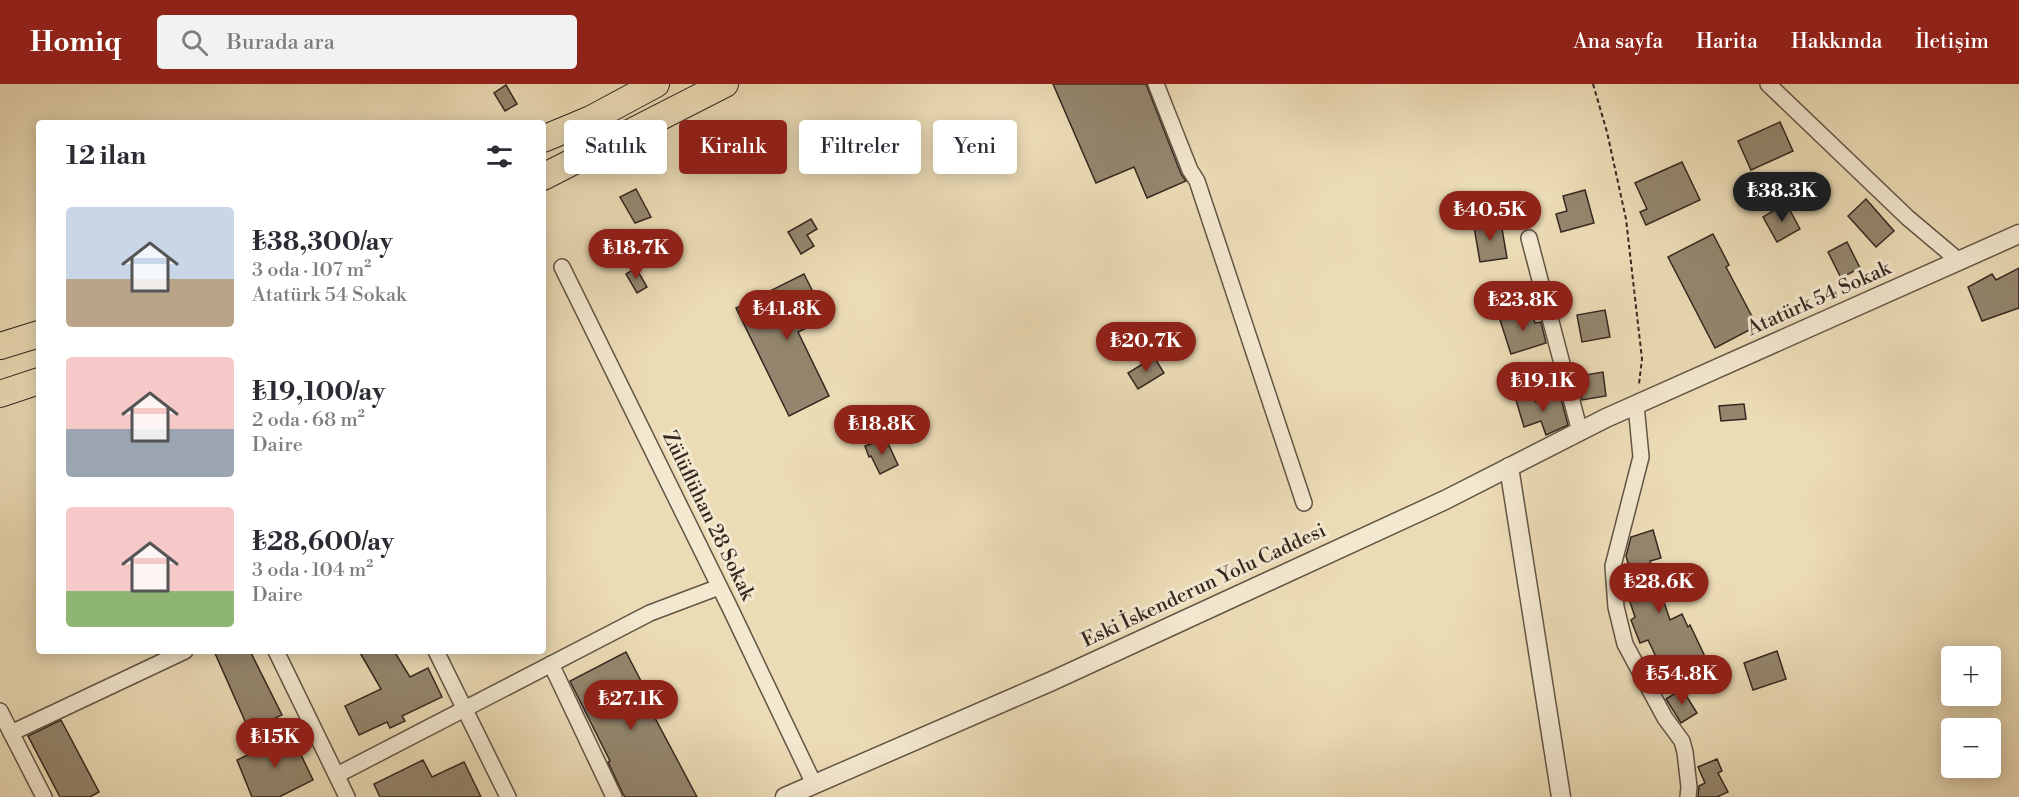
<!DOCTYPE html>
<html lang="tr">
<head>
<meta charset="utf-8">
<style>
	:root { --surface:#fff; --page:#f2f2f3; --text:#2b2b33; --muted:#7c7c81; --accent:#8f2418 }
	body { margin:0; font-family:"Libre Bodoni",serif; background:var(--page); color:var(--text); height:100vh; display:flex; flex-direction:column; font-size:22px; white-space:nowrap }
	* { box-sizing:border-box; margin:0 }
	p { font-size:20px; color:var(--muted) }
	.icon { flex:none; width:33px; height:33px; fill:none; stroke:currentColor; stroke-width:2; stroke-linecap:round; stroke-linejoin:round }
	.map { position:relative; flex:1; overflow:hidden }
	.details { position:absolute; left:36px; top:36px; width:510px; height:534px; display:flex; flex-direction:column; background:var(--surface); border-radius:6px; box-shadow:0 3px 15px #0003 }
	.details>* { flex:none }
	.guide { position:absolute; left:564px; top:36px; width:570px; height:54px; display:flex; gap:12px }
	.tools { position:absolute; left:1941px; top:562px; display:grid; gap:12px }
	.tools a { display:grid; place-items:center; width:60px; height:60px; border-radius:6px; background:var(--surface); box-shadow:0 3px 15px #0003; font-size:30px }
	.price { position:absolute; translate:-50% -51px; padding:0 14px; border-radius:21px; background:var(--accent); color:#fff; font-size:20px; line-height:39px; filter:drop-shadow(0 2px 3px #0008) }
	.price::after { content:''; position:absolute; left:50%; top:36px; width:18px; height:14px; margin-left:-9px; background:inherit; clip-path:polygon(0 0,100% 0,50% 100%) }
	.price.current { background:#222; color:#fff }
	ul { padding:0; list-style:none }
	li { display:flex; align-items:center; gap:18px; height:150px; padding:0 30px }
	li span { display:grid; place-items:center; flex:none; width:168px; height:120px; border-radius:6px; color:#555 }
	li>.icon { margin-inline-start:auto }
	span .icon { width:72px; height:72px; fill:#fffc; stroke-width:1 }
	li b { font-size:26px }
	h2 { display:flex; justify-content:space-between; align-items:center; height:72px; padding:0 30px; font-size:26px }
	.pill { padding:0 21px; border-radius:6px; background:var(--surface); box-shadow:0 3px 15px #0003; font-size:21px; line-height:54px }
	.pill.current { background:var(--accent); color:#fff }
	header { display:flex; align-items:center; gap:36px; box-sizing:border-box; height:84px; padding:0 30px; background:var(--accent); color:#fff }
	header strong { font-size:28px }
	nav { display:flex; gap:33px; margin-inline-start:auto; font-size:21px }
	.search { width:420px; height:54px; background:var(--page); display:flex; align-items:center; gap:15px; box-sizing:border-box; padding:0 21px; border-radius:6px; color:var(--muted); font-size:22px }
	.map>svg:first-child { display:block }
</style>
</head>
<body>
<header>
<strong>Homiq</strong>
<div class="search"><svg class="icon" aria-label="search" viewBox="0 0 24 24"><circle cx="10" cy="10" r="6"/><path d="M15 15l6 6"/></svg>Burada ara</div>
<nav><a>Ana sayfa</a><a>Harita</a><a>Hakkında</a><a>İletişim</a></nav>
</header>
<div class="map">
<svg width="2019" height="713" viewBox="0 0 2019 713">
	<rect width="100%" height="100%" fill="#ecdcb6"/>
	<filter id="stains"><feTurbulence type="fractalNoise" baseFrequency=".00333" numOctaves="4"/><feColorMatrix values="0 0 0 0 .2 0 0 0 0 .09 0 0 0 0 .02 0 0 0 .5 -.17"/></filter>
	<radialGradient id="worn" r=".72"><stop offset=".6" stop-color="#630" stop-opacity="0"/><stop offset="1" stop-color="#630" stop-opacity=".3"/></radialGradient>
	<g fill="#94866e" stroke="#352821" stroke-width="1.5">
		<polygon points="1053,0 1146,0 1181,90 1186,97 1147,114 1134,83 1096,99"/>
		<polygon points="506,1 517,20 505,27 494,9"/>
		<polygon points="1780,38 1793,67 1751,86 1738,57"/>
		<polygon points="1682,78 1700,116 1646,141 1640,128 1647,125 1635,99"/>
		<polygon points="636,105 651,133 635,139 620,113"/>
		<polygon points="1585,106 1594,139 1561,148 1556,130 1567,127 1563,112"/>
		<polygon points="1866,115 1894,147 1876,163 1848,132"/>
		<polygon points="1786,119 1800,145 1777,158 1763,133"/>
		<polygon points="811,135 817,145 807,151 814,162 801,170 788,148"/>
		<polygon points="1501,139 1507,174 1480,178 1474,143"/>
		<polygon points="1713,150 1729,181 1726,183 1757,242 1715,264 1668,173"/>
		<polygon points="1847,158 1860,184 1841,194 1828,168"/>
		<polygon points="636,184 647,203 637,209 626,190"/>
		<polygon points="2019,184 2019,224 1982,237 1968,203 1992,190 1996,196"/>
		<polygon points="804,190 826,234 798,248 829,312 789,332 736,224"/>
		<polygon points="1531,226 1535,239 1541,238 1546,259 1511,270 1500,236"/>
		<polygon points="1605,226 1610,253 1582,258 1577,231"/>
		<polygon points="1154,273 1164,289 1138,305 1128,289"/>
		<polygon points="1603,288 1606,312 1582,316 1579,292"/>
		<polygon points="1534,311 1536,318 1560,311 1568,341 1546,351 1541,337 1524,343 1516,316"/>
		<polygon points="1744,320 1746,335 1721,337 1719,322"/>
		<polygon points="886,355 898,381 880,390 871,372 869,373 865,362"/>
		<polygon points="1653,446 1661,474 1650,477 1670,536 1682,530 1688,543 1690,541 1708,579 1668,598 1648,556 1640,559 1631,536 1635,533 1625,503 1634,500 1626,472 1631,453"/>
		<polygon points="214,567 250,567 282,631 249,646"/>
		<polygon points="359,567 394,567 410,593 428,584 442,613 402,632 405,637 390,644 387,638 359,651 345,622 381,605"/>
		<polygon points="1777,567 1786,595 1753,606 1744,579"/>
		<polygon points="626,568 659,632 655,634 697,713 625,713 623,710 608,678 610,677 570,597"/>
		<polygon points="1682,605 1697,629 1681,639 1666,615"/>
		<polygon points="61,636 99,708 90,713 60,713 28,652"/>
		<polygon points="291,650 313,696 279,713 252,713 237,676"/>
		<polygon points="1717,675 1722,687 1718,689 1728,708 1717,713 1698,713 1699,702 1705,699 1698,683"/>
		<polygon points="423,676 432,693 464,678 481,713 380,713 374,700"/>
	</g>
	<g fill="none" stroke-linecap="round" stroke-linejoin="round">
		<g stroke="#635546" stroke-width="18">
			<g id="minor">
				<polyline points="1156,0 1190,86 1197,97 1304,419"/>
				<polyline points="1768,0 1908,134 1959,177"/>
				<polyline points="1529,154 1580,348"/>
				<polyline points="562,183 730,524 814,700"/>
				<polyline points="1636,321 1641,373 1613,482 1616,523 1625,560 1665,634 1682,657 1685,668 1689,703 1688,713"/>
				<polyline points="276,567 347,713"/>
				<polyline points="436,567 508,713"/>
				<polyline points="551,580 614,713"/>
				<polyline points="0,627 44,713"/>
				<polyline points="11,649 185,567"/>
				<polyline points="337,691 650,529 719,503"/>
			</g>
		</g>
		<g stroke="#635546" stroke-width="21">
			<g id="tertiary">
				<polyline points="1509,383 1561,713"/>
				<polyline points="785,713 1052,597 1445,416 1606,334 2019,150"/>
			</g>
		</g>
		<g stroke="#352821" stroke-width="28">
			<g id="trunk">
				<polyline points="543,55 591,35 656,0"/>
				<polyline points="543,93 725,0"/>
				<polyline points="0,262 39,250"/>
				<polyline points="0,310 39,297"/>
			</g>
		</g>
		<polyline stroke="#352821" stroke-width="2" stroke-dasharray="4.5 3" stroke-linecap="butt" points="1593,0 1607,48 1626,135 1642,275 1639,300"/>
		<use href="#minor" stroke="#f3e8d0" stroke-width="15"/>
		<use href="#tertiary" stroke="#f3e8d0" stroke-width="18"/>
		<use href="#trunk" stroke="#ecdcb6" stroke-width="26"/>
	</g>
	<g text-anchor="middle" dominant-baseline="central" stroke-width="6" stroke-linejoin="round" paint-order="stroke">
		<g font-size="20" fill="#352821" stroke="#f3e8d0">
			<text transform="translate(1819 215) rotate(-24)">Atatürk 54 Sokak</text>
			<text transform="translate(708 432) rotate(64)">Zülüflühan 28 Sokak</text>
			<text transform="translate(1204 502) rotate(-25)">Eski İskenderun Yolu Caddesi</text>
		</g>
	</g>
	<rect width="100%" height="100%" filter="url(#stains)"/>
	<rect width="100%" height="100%" fill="url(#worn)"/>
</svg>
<div class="tools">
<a>+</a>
<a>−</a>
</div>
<b class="price current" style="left:1782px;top:139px">₺38.3K</b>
<b class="price" style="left:1490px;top:158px">₺40.5K</b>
<b class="price" style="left:636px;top:196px">₺18.7K</b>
<b class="price" style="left:1523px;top:248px">₺23.8K</b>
<b class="price" style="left:787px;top:257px">₺41.8K</b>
<b class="price" style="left:1146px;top:289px">₺20.7K</b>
<b class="price" style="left:1543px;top:329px">₺19.1K</b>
<b class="price" style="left:882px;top:372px">₺18.8K</b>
<b class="price" style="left:1659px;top:530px">₺28.6K</b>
<b class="price" style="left:1682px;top:622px">₺54.8K</b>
<b class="price" style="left:631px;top:647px">₺27.1K</b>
<b class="price" style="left:275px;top:685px">₺15K</b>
<div class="guide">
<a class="pill">Satılık</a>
<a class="pill current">Kiralık</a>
<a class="pill">Filtreler</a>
<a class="pill">Yeni</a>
</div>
<section class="details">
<h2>12 ilan<svg class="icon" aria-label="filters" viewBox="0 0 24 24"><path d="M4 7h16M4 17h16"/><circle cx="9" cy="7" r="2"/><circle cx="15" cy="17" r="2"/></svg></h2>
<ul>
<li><span style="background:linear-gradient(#c9d6e8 60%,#b9a48a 0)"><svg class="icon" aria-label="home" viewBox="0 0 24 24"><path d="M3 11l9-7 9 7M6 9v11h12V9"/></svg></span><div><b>₺38,300/ay</b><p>3 oda · 107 m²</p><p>Atatürk 54 Sokak</p></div></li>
<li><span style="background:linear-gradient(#f6c9c9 60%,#9aa5b1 0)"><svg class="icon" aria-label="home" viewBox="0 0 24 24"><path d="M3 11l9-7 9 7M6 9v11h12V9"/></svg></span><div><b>₺19,100/ay</b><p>2 oda · 68 m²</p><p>Daire</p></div></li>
<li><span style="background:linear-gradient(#f6c9c9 70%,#8fb573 0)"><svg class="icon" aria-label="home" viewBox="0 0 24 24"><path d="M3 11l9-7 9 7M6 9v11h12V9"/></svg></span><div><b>₺28,600/ay</b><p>3 oda · 104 m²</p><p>Daire</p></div></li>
</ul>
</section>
</div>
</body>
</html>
